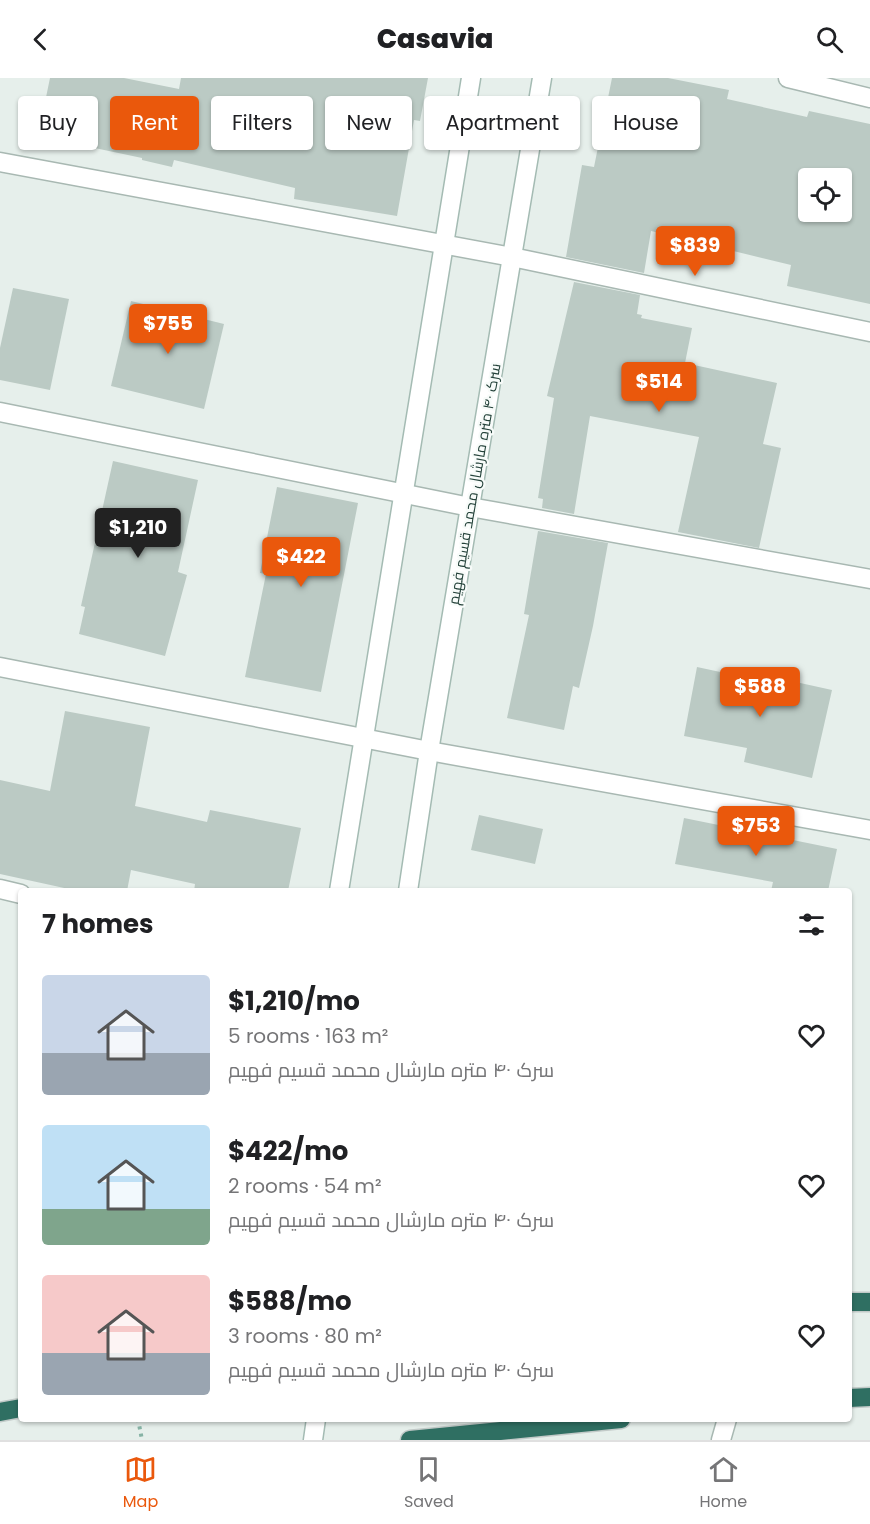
<!DOCTYPE html>
<html lang="en">
<head>
<meta charset="utf-8">
<style>
	:root { --surface:#fff; --page:#f6f6f6; --text:#202124; --muted:#757577; --line:#e0e0e0; --accent:#ea580c }
	body { margin:0; font-family:Poppins,Cairo,sans-serif; background:var(--page); color:var(--text); height:100vh; display:flex; flex-direction:column; font-size:22px; white-space:nowrap }
	* { box-sizing:border-box; margin:0 }
	p { font-size:20px; color:var(--muted) }
	.icon { flex:none; width:33px; height:33px; fill:none; stroke:currentColor; stroke-width:2; stroke-linecap:round; stroke-linejoin:round }
	.map { position:relative; flex:1; overflow:hidden }
	.panel { position:absolute; left:18px; top:810px; width:834px; height:534px; display:flex; flex-direction:column; background:var(--surface); border-radius:6px; box-shadow:0 2px 4px #0004 }
	.panel>* { flex:none }
	.hud { position:absolute; left:18px; top:18px; width:834px; height:54px; display:flex; gap:12px }
	.controls { position:absolute; left:798px; top:90px; display:grid; gap:12px }
	.controls a { display:grid; place-items:center; width:54px; height:54px; border-radius:6px; background:var(--surface); box-shadow:0 2px 4px #0004; font-size:30px }
	.price { position:absolute; translate:-50% -51px; padding:0 14px; border-radius:6px; background:var(--accent); color:#fff; font-size:20px; line-height:39px; filter:drop-shadow(0 2px 3px #0008) }
	.price::after { content:''; position:absolute; left:50%; top:36px; width:18px; height:14px; margin-left:-9px; background:inherit; clip-path:polygon(0 0,100% 0,50% 100%) }
	.price.current { background:#222; color:#fff }
	ul { padding:0; list-style:none }
	li { display:flex; align-items:center; gap:18px; height:150px; padding:0 24px }
	li span { display:grid; place-items:center; flex:none; width:168px; height:120px; border-radius:6px; color:#555 }
	li>.icon { margin-inline-start:auto }
	span .icon { width:72px; height:72px; fill:#fffc; stroke-width:1 }
	li b { font-size:26px }
	h2 { display:flex; justify-content:space-between; align-items:center; height:72px; padding:0 24px; font-size:26px }
	.pill { padding:0 21px; border-radius:6px; background:var(--surface); box-shadow:0 2px 4px #0004; font-size:21px; line-height:54px }
	.pill.current { background:var(--accent); color:#fff }
	header { display:flex; justify-content:space-between; align-items:center; height:78px; padding:0 24px; background:var(--surface); font-size:27px; font-weight:800 }
	.menu { display:flex; justify-content:space-around; align-items:center; height:84px; border-top:2px solid var(--line); background:var(--surface); font-size:16px; color:var(--muted) }
	.menu a { display:grid; justify-items:center; gap:3px }
	.menu .current { color:var(--accent) }
	.map>svg:first-child { display:block }
</style>
</head>
<body>
<header><svg class="icon" aria-label="back" viewBox="0 0 24 24"><path d="M15 5l-7 7 7 7"/></svg>Casavia<svg class="icon" aria-label="search" viewBox="0 0 24 24"><circle cx="10" cy="10" r="6"/><path d="M15 15l6 6"/></svg></header>
<div class="map">
<svg width="870" height="1362" viewBox="0 0 870 1362">
	<rect width="100%" height="100%" fill="#e6efeb"/>
	<g fill="#bbcac4" fill-rule="evenodd">
		<polygon points="50,0 124,0 179,11 181,0 428,0 420,43 414,42 397,138 294,121 295,110 174,82 172,89 142,82 142,80 38,58"/>
		<path d="M612 0H668L729 12 727 21 807 39 809 33 870 46V226L787 208 791 187 651 153 644 195 566 179 582 87 594 89ZM808 100H842V134H808Z"/>
		<polygon points="574,204 640,217 637,236 642,237 641,240 692,250 685,285 777,305 763,366 781,370 759,470 678,454 699,359 590,338 574,436 542,430 543,421 538,420 554,320 547,318"/>
		<polygon points="13,210 69,221 50,312 0,302 0,270"/>
		<polygon points="131,223 224,246 204,331 111,308"/>
		<polygon points="113,383 198,402 178,494 187,497 165,578 79,556 85,529 81,528"/>
		<polygon points="277,409 358,425 321,614 245,599 266,496 260,495"/>
		<polygon points="538,453 608,465 593,548 579,610 573,608 564,652 507,640 529,537 524,536"/>
		<polygon points="697,589 762,603 764,597 832,612 812,700 744,684 747,670 684,658"/>
		<polygon points="65,633 150,649 135,728 207,744 210,732 301,750 288,813 194,813 195,806 131,792 127,813 78,813 0,796 0,702 50,713"/>
		<polygon points="479,737 543,751 535,786 471,772"/>
		<polygon points="684,740 837,771 828,813 771,813 773,804 675,786"/>
	</g>
	<g fill="none" stroke-linecap="round" stroke-linejoin="round">
		<g stroke="#a8b8b2" stroke-width="21">
			<g id="street">
				<polyline points="788,0 870,20"/>
				<polyline points="0,84 512,179 870,254"/>
				<polyline points="0,334 470,429 870,501"/>
				<polyline points="0,589 429,673 870,752"/>
				<polyline points="0,811 21,816"/>
				<polyline points="721,1362 727,1341"/>
			</g>
		</g>
		<g stroke="#a4bbb3" stroke-width="21">
			<g id="secondary">
				<polyline points="339,813 471,0"/>
				<polyline points="408,813 429,673 542,0"/>
				<polyline points="313,1362 316,1341"/>
			</g>
		</g>
		<g stroke="#c2cac8" stroke-width="21">
			<g id="highway">
				<polyline points="849,1224 870,1224"/>
				<polyline points="849,1320 870,1319"/>
				<polyline points="0,1334 21,1330"/>
				<polyline points="410,1362 621,1341"/>
			</g>
		</g>
		<polyline stroke="#86b3a5" stroke-width="4" stroke-dasharray="3 4.5" stroke-linecap="butt" points="138,1341 142,1362"/>
		<use href="#street" stroke="#fff" stroke-width="18"/>
		<use href="#secondary" stroke="#fff" stroke-width="18"/>
		<use href="#highway" stroke="#2f6f62" stroke-width="18"/>
	</g>
	<g text-anchor="middle" dominant-baseline="central" stroke-width="4.5" stroke-linejoin="round" paint-order="stroke">
		<g font-size="15" fill="#24423a" stroke="#f7fbf9">
			<text transform="translate(474 406) rotate(-80)">سرک ۴۰ متره مارشال محمد قسیم فهیم</text>
		</g>
	</g>
</svg>
<div class="controls">
<a><svg class="icon" aria-label="locate" viewBox="0 0 24 24"><circle cx="12" cy="12" r="6"/><path d="M12 2v4M12 18v4M2 12h4M18 12h4"/></svg></a>
</div>
<b class="price" style="left:695px;top:199px">$839</b>
<b class="price" style="left:168px;top:277px">$755</b>
<b class="price" style="left:659px;top:335px">$514</b>
<b class="price current" style="left:138px;top:481px">$1,210</b>
<b class="price" style="left:301px;top:510px">$422</b>
<b class="price" style="left:760px;top:640px">$588</b>
<b class="price" style="left:756px;top:779px">$753</b>
<div class="hud">
<a class="pill">Buy</a>
<a class="pill current">Rent</a>
<a class="pill">Filters</a>
<a class="pill">New</a>
<a class="pill">Apartment</a>
<a class="pill">House</a>
</div>
<section class="panel">
<h2>7 homes<svg class="icon" aria-label="filters" viewBox="0 0 24 24"><path d="M4 7h16M4 17h16"/><circle cx="9" cy="7" r="2"/><circle cx="15" cy="17" r="2"/></svg></h2>
<ul>
<li><span style="background:linear-gradient(#c9d6e8 65%,#9aa5b1 0)"><svg class="icon" aria-label="home" viewBox="0 0 24 24"><path d="M3 11l9-7 9 7M6 9v11h12V9"/></svg></span><div><b>$1,210/mo</b><p>5 rooms · 163 m²</p><p>سرک ۴۰ متره مارشال محمد قسیم فهیم</p></div><svg class="icon" aria-label="heart" viewBox="0 0 24 24"><path d="M12 20l-8-8c-3-5 5-10 8-4 3-6 11-1 8 4z"/></svg></li>
<li><span style="background:linear-gradient(#bfe0f5 70%,#7fa58c 0)"><svg class="icon" aria-label="home" viewBox="0 0 24 24"><path d="M3 11l9-7 9 7M6 9v11h12V9"/></svg></span><div><b>$422/mo</b><p>2 rooms · 54 m²</p><p>سرک ۴۰ متره مارشال محمد قسیم فهیم</p></div><svg class="icon" aria-label="heart" viewBox="0 0 24 24"><path d="M12 20l-8-8c-3-5 5-10 8-4 3-6 11-1 8 4z"/></svg></li>
<li><span style="background:linear-gradient(#f6c9c9 65%,#9aa5b1 0)"><svg class="icon" aria-label="home" viewBox="0 0 24 24"><path d="M3 11l9-7 9 7M6 9v11h12V9"/></svg></span><div><b>$588/mo</b><p>3 rooms · 80 m²</p><p>سرک ۴۰ متره مارشال محمد قسیم فهیم</p></div><svg class="icon" aria-label="heart" viewBox="0 0 24 24"><path d="M12 20l-8-8c-3-5 5-10 8-4 3-6 11-1 8 4z"/></svg></li>
</ul>
</section>
</div>
<nav class="menu">
<a class="current"><svg class="icon" aria-label="map" viewBox="0 0 24 24"><path d="M3 6l6-2 6 2 6-2v14l-6 2-6-2-6 2zM9 4v14M15 6v14"/></svg>Map</a>
<a><svg class="icon" aria-label="saved" viewBox="0 0 24 24"><path d="M7 4h10v16l-5-4-5 4z"/></svg>Saved</a>
<a><svg class="icon" aria-label="home" viewBox="0 0 24 24"><path d="M3 11l9-7 9 7M6 9v11h12V9"/></svg>Home</a>
</nav>
</body>
</html>
